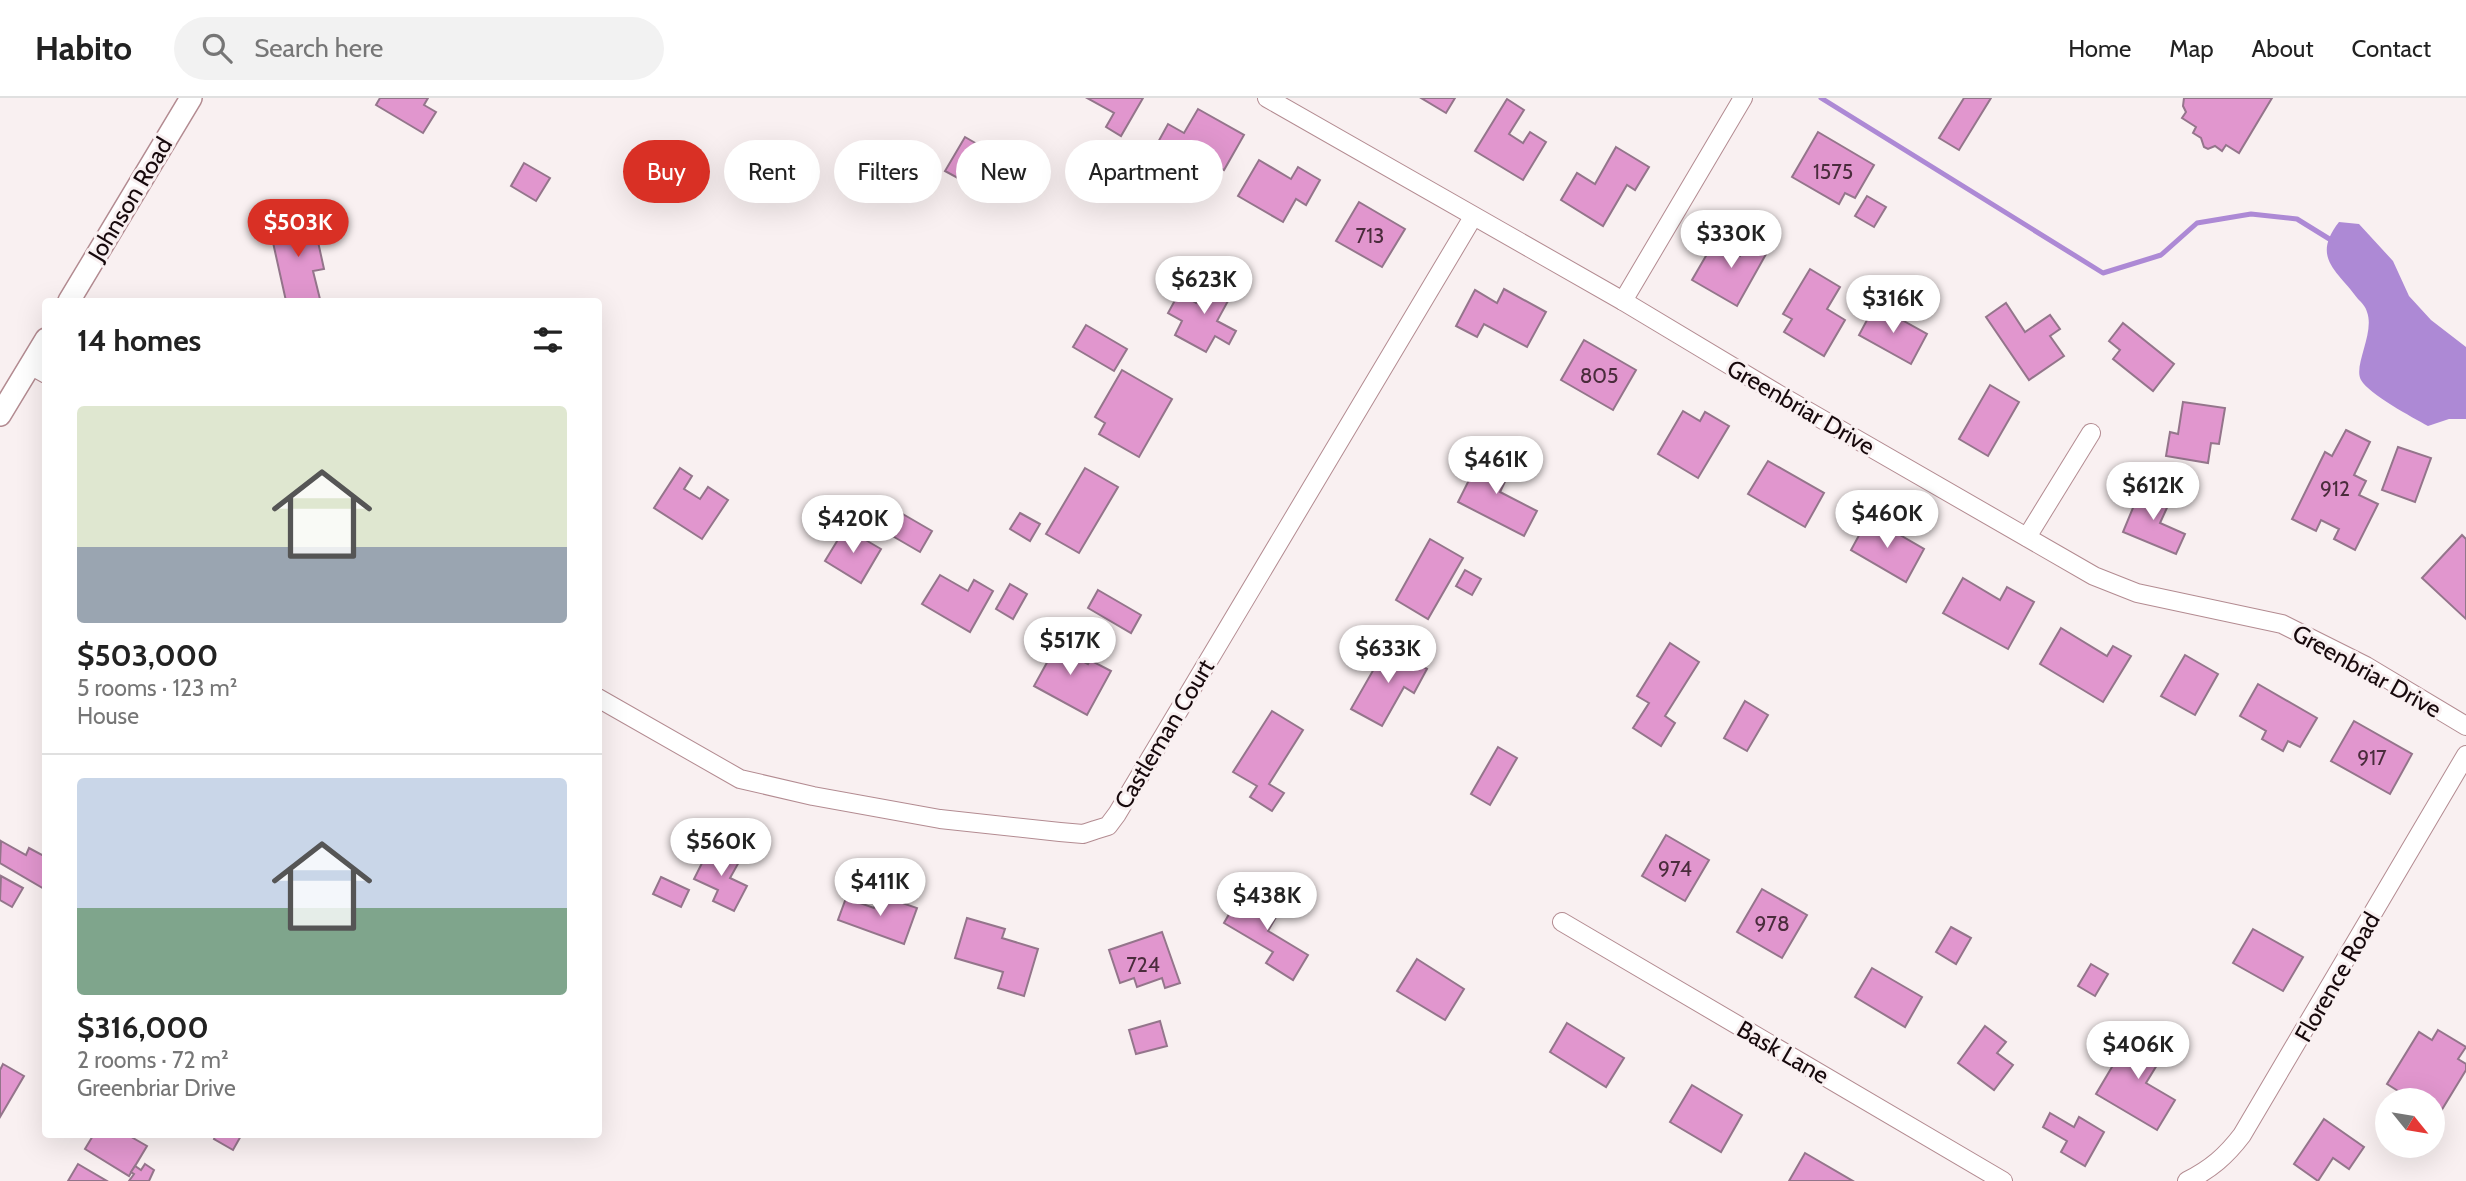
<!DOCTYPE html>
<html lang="en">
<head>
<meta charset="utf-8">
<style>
	:root { --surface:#fff; --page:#f2f2f2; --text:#222; --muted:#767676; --line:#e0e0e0; --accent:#d93025 }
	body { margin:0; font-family:Cabin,sans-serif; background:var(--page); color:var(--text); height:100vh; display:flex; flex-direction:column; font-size:26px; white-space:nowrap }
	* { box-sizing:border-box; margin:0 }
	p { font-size:23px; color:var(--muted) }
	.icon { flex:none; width:38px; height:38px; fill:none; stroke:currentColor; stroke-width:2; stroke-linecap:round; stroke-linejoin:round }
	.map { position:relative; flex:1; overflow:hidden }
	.panel { position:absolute; left:42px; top:200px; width:560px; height:840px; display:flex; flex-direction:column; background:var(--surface); border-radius:7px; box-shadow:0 7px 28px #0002 }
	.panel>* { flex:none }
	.top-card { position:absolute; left:623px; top:42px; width:665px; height:63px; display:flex; gap:14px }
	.needle { width:46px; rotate:120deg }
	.fabs { position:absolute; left:2375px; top:990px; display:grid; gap:14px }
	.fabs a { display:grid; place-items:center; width:70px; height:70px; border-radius:50%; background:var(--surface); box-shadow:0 7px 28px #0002; font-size:35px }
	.price { position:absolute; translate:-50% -60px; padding:0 16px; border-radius:24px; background:#fff; color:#222; font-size:23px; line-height:46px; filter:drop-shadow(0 2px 4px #0008) }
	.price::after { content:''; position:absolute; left:50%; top:42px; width:21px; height:16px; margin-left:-10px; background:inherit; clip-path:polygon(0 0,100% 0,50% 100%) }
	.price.on { background:var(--accent); color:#fff }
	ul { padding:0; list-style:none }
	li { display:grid; align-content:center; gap:14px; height:371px; padding:0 35px }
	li+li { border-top:2px solid var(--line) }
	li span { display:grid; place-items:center; height:217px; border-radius:7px; color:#555 }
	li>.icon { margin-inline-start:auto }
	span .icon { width:126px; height:126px; fill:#fffc; stroke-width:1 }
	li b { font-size:30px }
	h2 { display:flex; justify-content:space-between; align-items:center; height:84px; padding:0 35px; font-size:30px }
	.chip { padding:0 24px; border-radius:32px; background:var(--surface); box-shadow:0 7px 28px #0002; font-size:24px; line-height:63px }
	.chip.on { background:var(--accent); color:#fff }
	header { display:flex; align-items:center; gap:42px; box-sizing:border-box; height:98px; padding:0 35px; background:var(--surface); border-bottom:2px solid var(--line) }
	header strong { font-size:33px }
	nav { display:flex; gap:38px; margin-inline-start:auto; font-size:24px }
	.search { width:490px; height:63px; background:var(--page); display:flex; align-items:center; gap:18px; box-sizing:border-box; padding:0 24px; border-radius:38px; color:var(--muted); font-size:26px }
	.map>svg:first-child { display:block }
</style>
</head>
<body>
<header>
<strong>Habito</strong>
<div class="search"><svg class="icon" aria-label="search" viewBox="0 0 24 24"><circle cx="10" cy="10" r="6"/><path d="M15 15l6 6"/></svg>Search here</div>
<nav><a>Home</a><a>Map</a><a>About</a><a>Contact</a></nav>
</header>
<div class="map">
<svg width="2466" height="1083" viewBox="0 0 2466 1083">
	<rect width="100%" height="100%" fill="#f9f0f1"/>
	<path fill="#ad89d5" d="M2339 124 2359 126 2393 163 2409 198 2431 222 2466 249V321H2449L2428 328C2412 319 2370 297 2361 282 2353 268 2375 235 2367 214 2366 209 2361 204 2358 201 2337 172 2311 160 2339 124Z"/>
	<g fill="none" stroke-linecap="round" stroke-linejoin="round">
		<polyline stroke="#ad89d5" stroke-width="5" points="1821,0 2103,175 2161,157 2197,125 2251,116 2297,121 2331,142"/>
	</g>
	<g fill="#e196ce" stroke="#94758b" stroke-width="2">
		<polygon points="380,0 428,0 424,7 436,14 423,35 376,7"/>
		<polygon points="1087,0 1143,0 1121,38 1106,29 1114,15"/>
		<polygon points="1421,0 1455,0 1446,15"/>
		<polygon points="1964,0 1991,0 1959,52 1939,40"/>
		<polygon points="2184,0 2272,0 2239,55 2226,47 2222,53 2215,48 2208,51 2204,49 2201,40 2193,35 2196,29 2182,20 2186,14 2183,8"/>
		<polygon points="1507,1 1524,12 1509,36 1523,45 1530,34 1546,44 1523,82 1475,53"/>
		<polygon points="1198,11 1244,37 1224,72 1190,52 1185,62 1157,46 1168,26 1184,35"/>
		<polygon points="1818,34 1874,67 1855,100 1845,95 1839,106 1792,79"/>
		<polygon points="965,39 984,50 965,84 945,73"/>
		<polygon points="1616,49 1649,69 1635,92 1627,87 1603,128 1561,102 1577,75 1595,86"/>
		<polygon points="1259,62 1291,81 1298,69 1320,82 1306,107 1296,101 1283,124 1238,98"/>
		<polygon points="524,65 550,80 536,103 511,88"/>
		<polygon points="1867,98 1886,109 1874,129 1855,118"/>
		<polygon points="1359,104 1405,131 1382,169 1336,143"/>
		<polygon points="313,121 324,171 313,173 320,201 286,203 270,131"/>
		<polygon points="1751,138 1770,149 1737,208 1692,182 1714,144 1740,158"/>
		<polygon points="1810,171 1840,189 1827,211 1845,222 1824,258 1784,234 1792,221 1783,216"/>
		<polygon points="1211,179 1234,192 1217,223 1236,233 1229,246 1215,238 1206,254 1175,237 1182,223 1168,215 1179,195 1196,205"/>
		<polygon points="1504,191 1546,214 1527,249 1484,226 1477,239 1456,228 1475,192 1497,205"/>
		<polygon points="2006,205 2025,234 2050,217 2060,231 2050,238 2064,258 2029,282 1986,219"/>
		<polygon points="1875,207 1927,236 1911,266 1859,237"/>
		<polygon points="2123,225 2174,266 2153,293 2113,261 2120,252 2109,243"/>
		<polygon points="1086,227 1127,251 1114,273 1073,249"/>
		<polygon points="1584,242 1636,272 1613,312 1561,282"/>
		<polygon points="1122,272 1172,301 1139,359 1099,336 1105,325 1095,319"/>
		<polygon points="1990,287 2019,304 1988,358 1959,341"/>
		<polygon points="2183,304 2225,310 2219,346 2211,345 2208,365 2166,358 2170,334 2178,336"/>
		<polygon points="1683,313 1700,323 1705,314 1729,328 1698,380 1658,356"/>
		<polygon points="2346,332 2370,344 2354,377 2366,383 2359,397 2378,406 2355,452 2334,441 2339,431 2321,422 2316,433 2292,421 2325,354 2332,358"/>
		<polygon points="2398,349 2431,360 2415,404 2382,392"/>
		<polygon points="1483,354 1512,369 1500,394 1537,413 1524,438 1458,404"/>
		<polygon points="1768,363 1824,395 1805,429 1748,396"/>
		<polygon points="680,370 692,378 684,391 700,401 708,389 728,402 702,441 654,410"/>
		<polygon points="1085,370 1118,389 1079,455 1046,436"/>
		<polygon points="2142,388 2171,401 2160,425 2185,436 2176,456 2123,434"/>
		<polygon points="901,415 932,433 920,454 889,436"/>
		<polygon points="1020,415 1040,426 1030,443 1010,431"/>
		<polygon points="1869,419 1924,451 1906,484 1851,452"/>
		<polygon points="845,430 881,451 861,485 825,463"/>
		<polygon points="2462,437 2466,441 2466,521 2422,480"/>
		<polygon points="1430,441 1463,460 1428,521 1396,502"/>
		<polygon points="1465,472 1481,481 1472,497 1456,488"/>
		<polygon points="940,477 968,493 974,482 993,493 970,534 922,506"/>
		<polygon points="1963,480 2000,502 2007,489 2034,504 2008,551 1943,515"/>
		<polygon points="1010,486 1027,496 1013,521 996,511"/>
		<polygon points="1098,492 1141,517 1131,535 1088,510"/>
		<polygon points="2061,530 2107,558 2113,548 2131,558 2103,604 2040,566"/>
		<polygon points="1037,538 1088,566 1090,562 1111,573 1087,617 1034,588 1050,559 1032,548"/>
		<polygon points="1670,545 1699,564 1665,618 1675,625 1661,648 1633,630 1649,605 1637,598"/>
		<polygon points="1387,548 1427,571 1414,595 1404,589 1382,628 1351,611"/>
		<polygon points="2185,557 2218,576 2195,617 2161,598"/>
		<polygon points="2258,586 2317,620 2300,649 2288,643 2283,653 2262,641 2266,633 2240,618"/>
		<polygon points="1745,603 1768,617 1747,653 1724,640"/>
		<polygon points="1272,613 1303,632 1269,686 1284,695 1272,713 1250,699 1257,688 1233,674"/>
		<polygon points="2354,623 2412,656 2390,696 2331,663"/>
		<polygon points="1498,649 1517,660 1490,707 1471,696"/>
		<polygon points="1666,737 1709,762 1685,803 1642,778"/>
		<polygon points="1,743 26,757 29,750 46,759 46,792 0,765"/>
		<polygon points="710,749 739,764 730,780 747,788 734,813 713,803 718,792 694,781"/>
		<polygon points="1,778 23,790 12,809 0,802"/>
		<polygon points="661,779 689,792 681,809 653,796"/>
		<polygon points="1259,790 1284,805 1268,833 1308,857 1293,882 1266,865 1273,854 1224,825 1236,804 1246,810"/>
		<polygon points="1762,791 1807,817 1782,860 1737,834"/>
		<polygon points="879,797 917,810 904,846 838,822 846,800 874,810"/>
		<polygon points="967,820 1005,831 1002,840 1038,851 1024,898 998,890 1003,874 955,860"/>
		<polygon points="1951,829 1971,840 1956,866 1936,854"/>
		<polygon points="2253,831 2303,859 2283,893 2233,865"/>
		<polygon points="1162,834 1180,885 1165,890 1162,880 1137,889 1134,880 1120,885 1109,852"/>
		<polygon points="1417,861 1464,891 1445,922 1397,893"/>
		<polygon points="2091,866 2108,876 2095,898 2078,888"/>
		<polygon points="1872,870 1922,899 1905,929 1855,899"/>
		<polygon points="1160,923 1167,948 1136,956 1129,932"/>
		<polygon points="1567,925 1624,960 1606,989 1550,954"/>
		<polygon points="1985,928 2006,944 1997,955 2013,967 1994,992 1958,965"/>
		<polygon points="2135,930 2168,949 2146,985 2175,1002 2157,1032 2096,996"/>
		<polygon points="2438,932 2466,949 2458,961 2466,966 2466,972 2438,1018 2432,1014 2432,1003 2414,1003 2387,986 2419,934 2432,942"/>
		<polygon points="3,966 24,978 0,1019 0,972"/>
		<polygon points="1692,987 1742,1017 1721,1054 1670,1024"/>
		<polygon points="2050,1015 2074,1029 2079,1019 2104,1034 2085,1068 2061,1054 2067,1043 2043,1029"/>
		<polygon points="2324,1021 2364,1049 2349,1071 2333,1060 2318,1083 2294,1066"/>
		<polygon points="94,1036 126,1036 147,1048 129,1078 85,1051"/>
		<polygon points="216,1036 242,1036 233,1052 214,1041"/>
		<polygon points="1805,1055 1853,1083 1789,1083"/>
		<polygon points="78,1066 107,1083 68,1083"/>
		<polygon points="145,1066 154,1072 149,1083 129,1083 134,1076 131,1074 135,1068 141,1072"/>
	</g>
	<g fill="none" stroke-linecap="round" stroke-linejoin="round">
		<g stroke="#b38b91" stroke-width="20">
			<g id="minor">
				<polyline points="1267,0 1623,203 1778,296 2094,478 2137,495 2282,526 2366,568 2466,628"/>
				<polyline points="1623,203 1743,0"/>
				<polyline points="30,267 46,276"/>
				<polyline points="2027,439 2091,335"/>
				<polyline points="598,600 740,681 813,698 940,721 1060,734 1083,736 1095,732 1108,728 1117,716 1473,119"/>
				<polyline points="1562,824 2003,1083"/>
				<path d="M2187 1083C2211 1071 2226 1058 2242 1037L2466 657"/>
			</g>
		</g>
		<g stroke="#b38b91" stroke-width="24">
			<g id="tertiary">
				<polyline points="69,203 191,0"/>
				<polyline points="0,317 46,241"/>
			</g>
		</g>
		<use href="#minor" stroke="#fff" stroke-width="18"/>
		<use href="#tertiary" stroke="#fff" stroke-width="21"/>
	</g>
	<g text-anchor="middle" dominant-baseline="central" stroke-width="6" stroke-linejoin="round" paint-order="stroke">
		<g font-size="21" fill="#4a2c3c">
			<text x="1833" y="73">1575</text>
			<text x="1370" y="137">713</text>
			<text x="1599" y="277">805</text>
			<text x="2335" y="390">912</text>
			<text x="2372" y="659">917</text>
			<text x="1675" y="770">974</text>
			<text x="1772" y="825">978</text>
			<text x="1143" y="866">724</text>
		</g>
		<g font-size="24" fill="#17090c" stroke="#f9f0f1">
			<text transform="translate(130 101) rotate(-59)">Johnson Road</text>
			<text transform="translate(1801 309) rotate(30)">Greenbriar Drive</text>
			<text transform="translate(2367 573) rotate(29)">Greenbriar Drive</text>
			<text transform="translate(1164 636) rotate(-59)">Castleman Court</text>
			<text transform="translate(2337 879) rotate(-60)">Florence Road</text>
			<text transform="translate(1783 954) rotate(30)">Bask Lane</text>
		</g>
	</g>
</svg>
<div class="fabs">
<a><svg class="needle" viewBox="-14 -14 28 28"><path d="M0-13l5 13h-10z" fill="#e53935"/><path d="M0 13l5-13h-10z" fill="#767676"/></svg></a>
</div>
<b class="price on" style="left:298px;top:161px">$503K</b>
<b class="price" style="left:1731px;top:172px">$330K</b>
<b class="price" style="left:1204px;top:218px">$623K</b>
<b class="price" style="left:1893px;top:237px">$316K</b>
<b class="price" style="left:1496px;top:398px">$461K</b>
<b class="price" style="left:2153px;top:424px">$612K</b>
<b class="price" style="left:1887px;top:452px">$460K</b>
<b class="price" style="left:853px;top:457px">$420K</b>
<b class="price" style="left:1070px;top:579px">$517K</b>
<b class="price" style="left:1388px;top:587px">$633K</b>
<b class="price" style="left:721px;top:780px">$560K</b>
<b class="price" style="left:880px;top:820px">$411K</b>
<b class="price" style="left:1267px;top:834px">$438K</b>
<b class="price" style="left:2138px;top:983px">$406K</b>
<div class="top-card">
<a class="chip on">Buy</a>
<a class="chip">Rent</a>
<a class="chip">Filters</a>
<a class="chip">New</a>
<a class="chip">Apartment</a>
</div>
<section class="panel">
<h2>14 homes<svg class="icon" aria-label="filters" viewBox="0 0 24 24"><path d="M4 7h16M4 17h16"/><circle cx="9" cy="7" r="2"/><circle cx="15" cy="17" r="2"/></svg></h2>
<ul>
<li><span style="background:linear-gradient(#dfe7d0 65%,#9aa5b1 0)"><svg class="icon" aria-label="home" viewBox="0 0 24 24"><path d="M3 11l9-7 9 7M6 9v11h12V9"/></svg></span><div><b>$503,000</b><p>5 rooms · 123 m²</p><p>House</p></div></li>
<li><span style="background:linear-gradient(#c9d6e8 60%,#7fa58c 0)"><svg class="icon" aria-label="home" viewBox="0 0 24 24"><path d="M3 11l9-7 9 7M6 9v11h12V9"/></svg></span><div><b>$316,000</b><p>2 rooms · 72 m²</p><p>Greenbriar Drive</p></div></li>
</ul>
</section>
</div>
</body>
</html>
